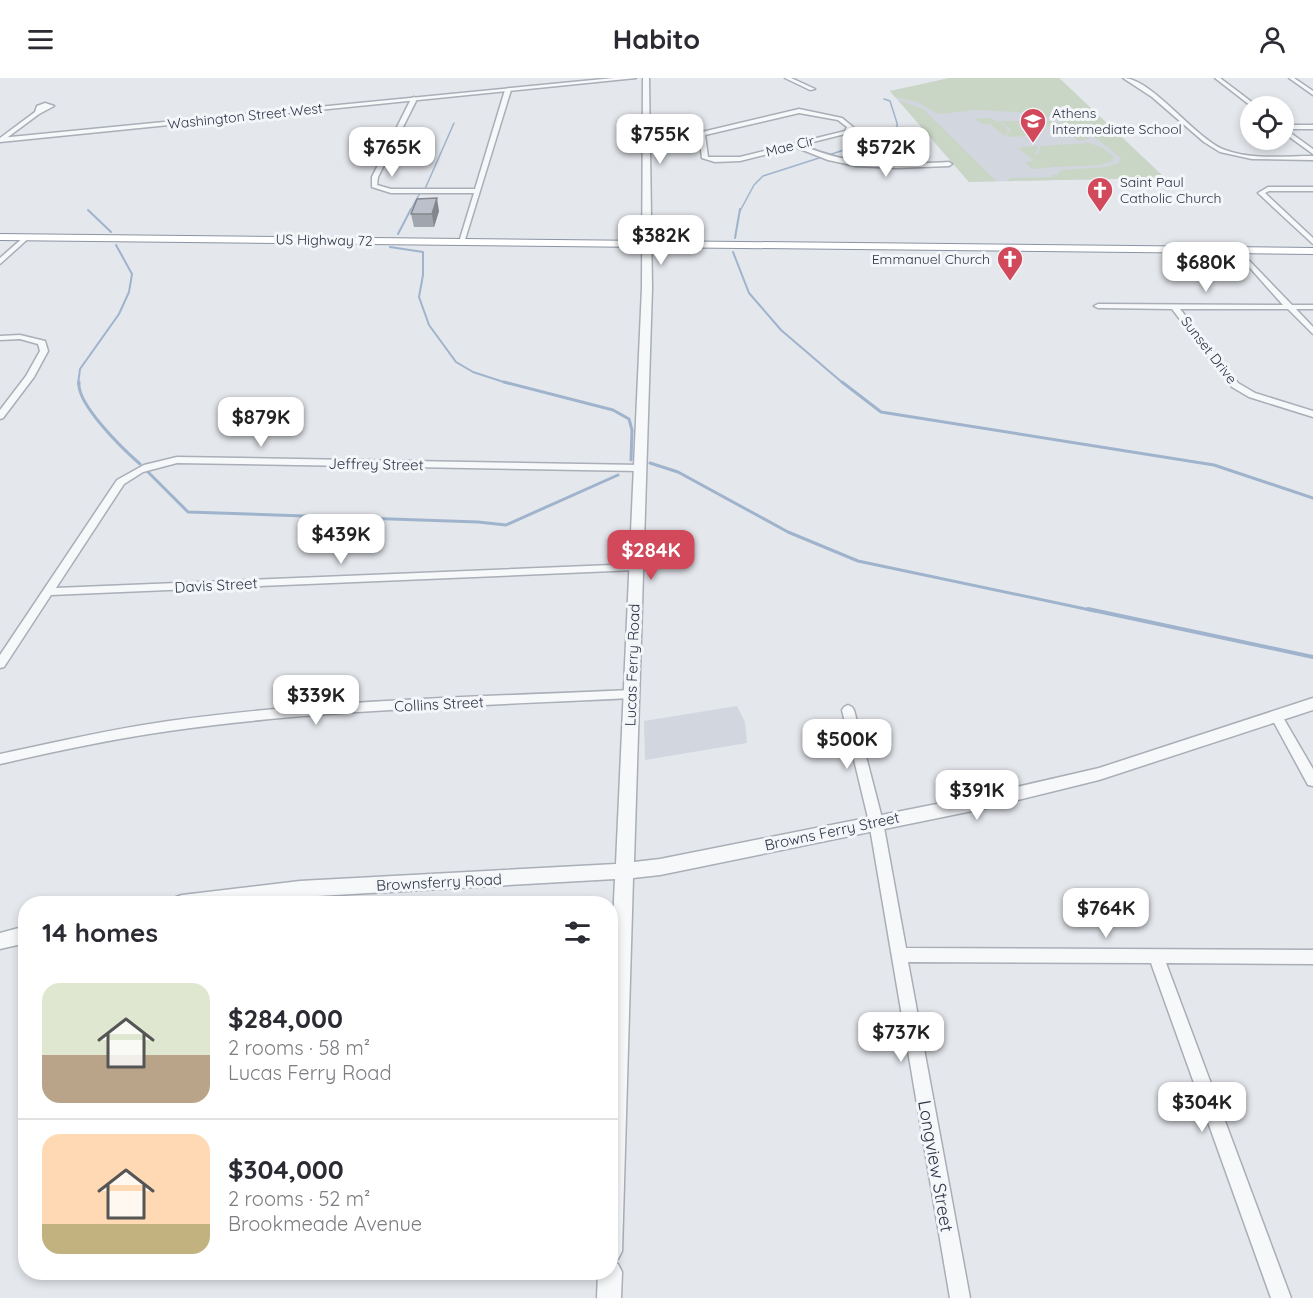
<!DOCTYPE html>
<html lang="en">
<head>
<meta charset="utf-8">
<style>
	:root { --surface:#fff; --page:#f2f2f3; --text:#2b2b33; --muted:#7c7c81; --line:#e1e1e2; --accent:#d1495b }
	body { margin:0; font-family:Quicksand,sans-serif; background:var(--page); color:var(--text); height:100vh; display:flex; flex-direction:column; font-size:22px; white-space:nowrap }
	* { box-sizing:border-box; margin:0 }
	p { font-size:20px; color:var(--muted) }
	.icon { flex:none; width:33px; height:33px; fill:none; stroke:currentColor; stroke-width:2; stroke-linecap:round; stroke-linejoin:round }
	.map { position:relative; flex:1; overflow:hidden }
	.sheet { position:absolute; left:18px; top:818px; width:600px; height:384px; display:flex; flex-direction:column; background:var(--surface); border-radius:24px; box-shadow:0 3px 9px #0003 }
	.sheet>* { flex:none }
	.tools { position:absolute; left:1240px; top:18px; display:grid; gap:12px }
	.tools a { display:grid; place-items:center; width:54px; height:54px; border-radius:50%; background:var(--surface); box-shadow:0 3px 9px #0003; font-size:30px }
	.price { position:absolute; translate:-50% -51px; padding:0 14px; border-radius:12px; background:#fff; color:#222; font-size:20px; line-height:39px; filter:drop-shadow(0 2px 3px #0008) }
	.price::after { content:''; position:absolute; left:50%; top:36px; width:18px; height:14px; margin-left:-9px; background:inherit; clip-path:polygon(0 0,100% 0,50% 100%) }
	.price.selected { background:var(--accent); color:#fff }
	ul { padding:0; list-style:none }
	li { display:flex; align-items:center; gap:18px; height:150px; padding:0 24px }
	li+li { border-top:2px solid var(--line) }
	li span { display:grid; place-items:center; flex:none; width:168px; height:120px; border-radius:18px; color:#555 }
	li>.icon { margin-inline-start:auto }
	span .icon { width:72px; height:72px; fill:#fffc; stroke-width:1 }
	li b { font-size:26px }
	h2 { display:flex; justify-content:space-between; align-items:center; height:72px; padding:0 24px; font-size:26px }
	header { display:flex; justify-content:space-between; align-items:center; height:78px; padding:0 24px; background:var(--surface); font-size:27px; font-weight:700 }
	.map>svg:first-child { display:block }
</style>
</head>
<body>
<header><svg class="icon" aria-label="menu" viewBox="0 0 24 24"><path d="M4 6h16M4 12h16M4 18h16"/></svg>Habito<svg class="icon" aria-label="person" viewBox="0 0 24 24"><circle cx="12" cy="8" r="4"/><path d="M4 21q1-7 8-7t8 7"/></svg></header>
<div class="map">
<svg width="1313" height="1220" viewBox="0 0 1313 1220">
	<rect width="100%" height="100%" fill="#e4e7ec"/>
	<g fill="#d2d6de">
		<polygon points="950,0 1059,0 1165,100 969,104 890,13"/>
		<polygon points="737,628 745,644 747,665 645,682 644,643"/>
	</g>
	<g fill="#c9d6c5">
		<polygon points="950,0 1059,0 1165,100 1007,103 1011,100 1053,99 1052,97 1057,97 1061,92 1106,89 1119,85 1121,80 1087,53 1038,35 975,32 939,36 917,24 895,19 890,13"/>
		<polygon points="898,22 923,31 996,103 969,104"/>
		<polygon points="988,40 999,44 999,43 1028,43 1034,48 1019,48 1027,58 1009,59 1007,57 1011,52 1000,43 1008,52 1005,57 1008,59 1006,59 990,46 982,46 975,41"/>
		<path d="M1030 43C1050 41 1076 46 1090 61L1076 63 1078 62 1073 58 1059 56 1047 47H1036Z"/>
		<polygon points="1089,65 1101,69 1113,78 1113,83 1099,87 1054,89 1042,79 1053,89 1032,91 1025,84 1034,83 1017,69 1023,71 1021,69 1039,68 1035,75 1038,76 1041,68"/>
	</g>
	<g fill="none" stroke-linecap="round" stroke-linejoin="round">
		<g stroke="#9fb4cc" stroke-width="1.5">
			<polyline points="425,111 454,45"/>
			<polyline points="410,133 420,115"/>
			<polyline points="740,133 754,107 763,98 897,55 897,45 890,23 884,21"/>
		</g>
		<g stroke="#9fb4cc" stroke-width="2">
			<polyline points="88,132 111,154"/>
			<polyline points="398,156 411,131"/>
			<polyline points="735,160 740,131"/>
			<polyline points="390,169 423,174 423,197 419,219 429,247 456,284 473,294 510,306"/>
			<polyline points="733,174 749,215 781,252 844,306"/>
			<polyline points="78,306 80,291 119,236 129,214 132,196 116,167"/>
		</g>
		<g stroke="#9fb4cc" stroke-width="3">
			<path d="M79 304C76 326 124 372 140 386"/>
			<polyline points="504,304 613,332 629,341 632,352 631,382"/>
			<polyline points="842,304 881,334 1214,387 1313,420"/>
			<polyline points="650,385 678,394 788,454 858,483 1095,533"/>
			<polyline points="148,394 188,434 478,444 506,447 618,397"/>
		</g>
		<polyline stroke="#9fb4cc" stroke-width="4" points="1088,531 1313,579"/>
		<g stroke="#a9aeb7" stroke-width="3">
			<g id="minor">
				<polygon points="785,0 791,0 815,11 810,12"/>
				<path d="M1123 0C1152 0 1195 61 1225 72 1252 82 1285 78 1313 78V82L1252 81 1220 74 1204 64 1152 19Z"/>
				<polygon points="1215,0 1220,0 1257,28 1251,28"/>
				<polygon points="1289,0 1294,0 1313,13 1313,17"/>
				<polygon points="508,10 511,12 464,165 459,164 474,115 391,115 372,109 372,99 411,21 414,19 417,21 378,99 377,107 391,111 475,111 505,12"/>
				<polygon points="45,25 54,28 39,36 4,62 0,62 0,60 35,34 37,28"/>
				<path d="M799 31 842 40 853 49 849 55 801 67C858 90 890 87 949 84L952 86 949 88 896 90 856 88 828 82 795 69 740 83 715 84 702 80 699 58H648L645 56 648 54H702ZM799 35 838 42 847 49 845 53 740 79H708L705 57Z"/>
				<polygon points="1284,47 1313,47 1313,51 1285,51 1313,71 1313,76 1284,55"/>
				<polygon points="1268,109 1313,109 1313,113 1269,113 1265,115 1313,160 1313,166 1258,115"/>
				<polygon points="25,158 30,159 0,186 0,180"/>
				<polygon points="1237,170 1292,227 1313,227 1313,231 1296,231 1313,249 1313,256 1288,231 1180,231 1238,305 1255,315 1313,333 1313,339 1249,319 1232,309 1172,231 1098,230 1094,228 1098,226 1283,227 1235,173 1235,171"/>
				<polygon points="20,257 45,263 48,273 34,299 3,340 0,341 0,332 26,298 40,273 38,266 20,261 0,262 0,258"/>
				<polygon points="177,379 640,387 645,390 640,393 177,385 143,394 124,406 56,510 636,486 641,489 636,492 51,517 4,589 0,590 0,577 117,402 144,387"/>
				<path d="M631 612 637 616 631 620C477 628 322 631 169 653 112 661 56 673 0 686V676C56 664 112 651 169 643 322 622 477 619 631 612Z"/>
				<polygon points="848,627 852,629 854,632 883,744 906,870 1313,872 1313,886 1166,885 1291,1220 1271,1220 1151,885 908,884 970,1220 950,1220 869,744 842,632 844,629"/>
				<polygon points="1277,634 1281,636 1313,691 1313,708 1308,707 1271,639 1273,636"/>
			</g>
		</g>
		<g stroke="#a9aeb7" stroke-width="3">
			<g id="tertiary">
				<polygon points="614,0 636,0 0,64 0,60"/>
				<polygon points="643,0 649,0 652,210 634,784 660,781 982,717 1099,690 1313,620 1313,632 1099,702 982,731 660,797 633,800 622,1173 618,1181 613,1183 618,1186 622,1194 621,1220 597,1220 598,1194 610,1194 610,908 615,801 300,819 249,825 173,825 176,819 182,817 300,803 616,786 642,210"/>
				<polygon points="26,848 26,865 0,871 0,855"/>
			</g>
		</g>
		<g stroke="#8b94a3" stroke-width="2">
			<polygon id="trunk" points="0,156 1313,170 1313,176 0,162"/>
		</g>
		<use href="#minor" fill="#f7f8fa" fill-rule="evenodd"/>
		<use href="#tertiary" fill="#f7f8fa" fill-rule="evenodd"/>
		<use href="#trunk" fill="#fff" fill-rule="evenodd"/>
	</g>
	<polygon fill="#a1a5ae" points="439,133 434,149 414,149 411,136"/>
	<polygon fill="#83868d" points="437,120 439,133 434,149 432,136"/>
	<polygon fill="#bbc0ca" stroke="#83868d" stroke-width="1.5" points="437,120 432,136 411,136 417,121"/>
	<defs>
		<g id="school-pin" transform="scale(1.35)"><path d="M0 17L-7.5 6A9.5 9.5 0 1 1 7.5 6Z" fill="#d1495b" stroke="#f4f6f9"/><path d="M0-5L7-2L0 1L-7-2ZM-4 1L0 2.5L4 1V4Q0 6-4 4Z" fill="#fff"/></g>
		<g id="church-pin" transform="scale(1.35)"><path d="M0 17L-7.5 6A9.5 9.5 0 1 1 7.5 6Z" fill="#d1495b" stroke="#f4f6f9"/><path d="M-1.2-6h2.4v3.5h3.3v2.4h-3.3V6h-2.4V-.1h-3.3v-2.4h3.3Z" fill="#fff"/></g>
	</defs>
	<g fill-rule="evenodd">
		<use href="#school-pin" x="1033" y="43"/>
		<use href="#church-pin" x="1100" y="112"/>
		<use href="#church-pin" x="1010" y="181"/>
	</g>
	<g text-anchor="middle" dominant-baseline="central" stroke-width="6" stroke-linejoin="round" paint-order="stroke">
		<g font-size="14" fill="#2b3445" stroke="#f4f6f9" text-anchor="start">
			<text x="1052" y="35">Athens<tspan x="1052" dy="16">Intermediate School</tspan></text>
			<text x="1120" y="104">Saint Paul<tspan x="1120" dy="16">Catholic Church</tspan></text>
			<text x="990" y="181" text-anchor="end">Emmanuel Church</text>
		</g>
		<g font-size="14" fill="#2b3445" stroke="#f4f6f9">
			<text transform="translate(245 38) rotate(-6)">Washington Street West</text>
			<text transform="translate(790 68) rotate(-14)">Mae Cir</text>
			<text transform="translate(324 162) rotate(1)">US Highway 72</text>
			<text transform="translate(1209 272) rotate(52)">Sunset Drive</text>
		</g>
		<g font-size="15" fill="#2b3445" stroke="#f4f6f9">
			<text transform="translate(376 386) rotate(1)">Jeffrey Street</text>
			<text transform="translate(216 507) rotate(-3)">Davis Street</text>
			<text transform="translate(632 587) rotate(-88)">Lucas Ferry Road</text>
			<text transform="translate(439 626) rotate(-3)">Collins Street</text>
			<text transform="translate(832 753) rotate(-12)">Browns Ferry Street</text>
			<text transform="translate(439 804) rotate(-3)">Brownsferry Road</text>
		</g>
		<g font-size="18" fill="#2b3445" stroke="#f4f6f9">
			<text transform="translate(936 1088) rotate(80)">Longview Street</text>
		</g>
	</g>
</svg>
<div class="tools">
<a><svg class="icon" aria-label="locate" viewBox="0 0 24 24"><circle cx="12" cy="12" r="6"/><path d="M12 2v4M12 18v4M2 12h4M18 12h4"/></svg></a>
</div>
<b class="price" style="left:660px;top:87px">$755K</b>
<b class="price" style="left:392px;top:100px">$765K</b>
<b class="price" style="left:886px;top:100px">$572K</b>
<b class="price" style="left:661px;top:188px">$382K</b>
<b class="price" style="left:1206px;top:215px">$680K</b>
<b class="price" style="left:261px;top:370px">$879K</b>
<b class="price" style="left:341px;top:487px">$439K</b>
<b class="price selected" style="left:651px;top:503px">$284K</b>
<b class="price" style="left:316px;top:648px">$339K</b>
<b class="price" style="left:847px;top:692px">$500K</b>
<b class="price" style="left:977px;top:743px">$391K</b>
<b class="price" style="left:1106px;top:861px">$764K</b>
<b class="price" style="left:901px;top:985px">$737K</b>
<b class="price" style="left:1202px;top:1055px">$304K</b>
<section class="sheet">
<h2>14 homes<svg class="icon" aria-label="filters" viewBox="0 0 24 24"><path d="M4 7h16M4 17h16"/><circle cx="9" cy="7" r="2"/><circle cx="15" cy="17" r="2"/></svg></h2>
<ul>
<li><span style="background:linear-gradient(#dfe7d0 60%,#b9a48a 0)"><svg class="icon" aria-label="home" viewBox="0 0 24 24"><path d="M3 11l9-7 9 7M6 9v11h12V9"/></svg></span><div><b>$284,000</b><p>2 rooms · 58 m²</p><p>Lucas Ferry Road</p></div></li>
<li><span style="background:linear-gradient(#ffd9b3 75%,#c2b280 0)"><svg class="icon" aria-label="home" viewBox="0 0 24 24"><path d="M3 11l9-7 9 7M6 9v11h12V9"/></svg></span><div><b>$304,000</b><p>2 rooms · 52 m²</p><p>Brookmeade Avenue</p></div></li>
</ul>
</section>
</div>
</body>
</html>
